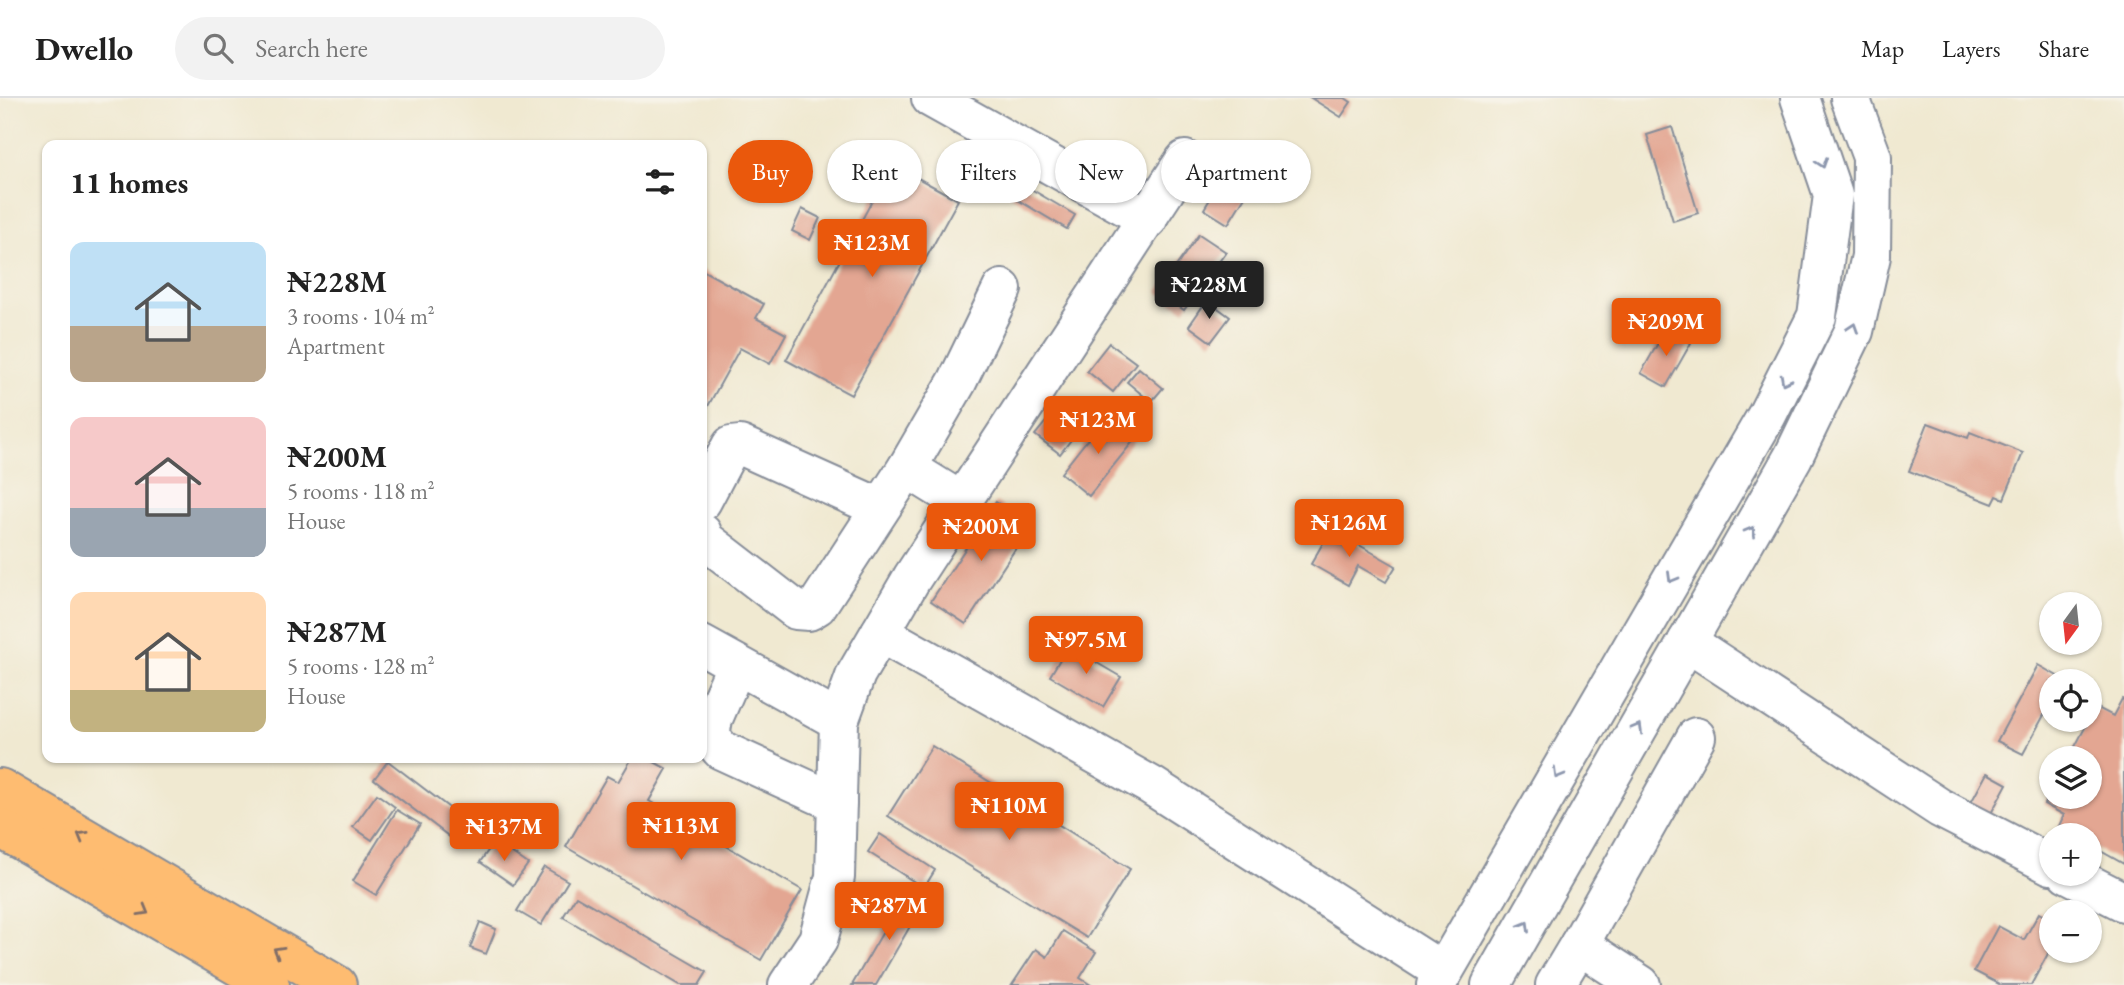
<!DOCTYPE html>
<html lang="en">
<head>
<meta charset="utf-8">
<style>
	:root { --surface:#fff; --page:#f2f2f2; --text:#222; --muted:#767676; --line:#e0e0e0; --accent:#ea580c }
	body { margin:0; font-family:"EB Garamond",serif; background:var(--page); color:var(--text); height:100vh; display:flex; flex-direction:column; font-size:26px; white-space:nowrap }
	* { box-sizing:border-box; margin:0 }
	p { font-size:23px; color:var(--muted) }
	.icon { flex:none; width:38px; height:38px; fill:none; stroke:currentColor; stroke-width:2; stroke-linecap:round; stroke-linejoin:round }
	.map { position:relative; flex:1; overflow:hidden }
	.details { position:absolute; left:42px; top:42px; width:665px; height:623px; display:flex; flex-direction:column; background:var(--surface); border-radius:14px; box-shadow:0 2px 5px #0004 }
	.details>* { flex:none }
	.guide { position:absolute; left:728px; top:42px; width:665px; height:63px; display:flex; gap:14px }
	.needle { width:46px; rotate:195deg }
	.fabs { position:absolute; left:2039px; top:494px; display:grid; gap:14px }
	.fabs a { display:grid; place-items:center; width:63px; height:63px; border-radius:50%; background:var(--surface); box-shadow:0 2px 5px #0004; font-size:35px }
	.price { position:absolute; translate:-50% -60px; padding:0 16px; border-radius:7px; background:var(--accent); color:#fff; font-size:23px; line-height:46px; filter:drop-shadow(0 2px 4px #0008) }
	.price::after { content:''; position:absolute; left:50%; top:42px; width:21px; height:16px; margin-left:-10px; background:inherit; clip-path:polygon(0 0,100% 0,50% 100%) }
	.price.selected { background:#222; color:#fff }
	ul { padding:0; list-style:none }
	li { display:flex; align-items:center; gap:21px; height:175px; padding:0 28px }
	li span { display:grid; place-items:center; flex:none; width:196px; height:140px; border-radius:14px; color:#555 }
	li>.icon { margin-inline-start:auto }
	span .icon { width:84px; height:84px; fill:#fffc; stroke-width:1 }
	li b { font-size:30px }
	h2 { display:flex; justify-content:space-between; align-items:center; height:84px; padding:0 28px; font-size:30px }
	.chip { padding:0 24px; border-radius:32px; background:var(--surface); box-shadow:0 2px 5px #0004; font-size:24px; line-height:63px }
	.chip.selected { background:var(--accent); color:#fff }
	header { display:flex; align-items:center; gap:42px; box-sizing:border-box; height:98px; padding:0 35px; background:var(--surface); border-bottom:2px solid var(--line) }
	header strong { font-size:33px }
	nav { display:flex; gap:38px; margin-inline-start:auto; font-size:24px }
	.search { width:490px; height:63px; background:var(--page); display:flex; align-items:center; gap:18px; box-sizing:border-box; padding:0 24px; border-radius:38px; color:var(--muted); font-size:26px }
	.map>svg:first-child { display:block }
</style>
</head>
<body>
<header>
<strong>Dwello</strong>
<div class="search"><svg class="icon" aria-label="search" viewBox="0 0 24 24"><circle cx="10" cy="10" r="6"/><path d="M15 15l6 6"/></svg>Search here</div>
<nav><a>Map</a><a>Layers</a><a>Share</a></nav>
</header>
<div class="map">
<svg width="2124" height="887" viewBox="0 0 2124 887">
	<rect width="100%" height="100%" fill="#f7f3e8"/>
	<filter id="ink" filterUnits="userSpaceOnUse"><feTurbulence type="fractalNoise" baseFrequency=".0143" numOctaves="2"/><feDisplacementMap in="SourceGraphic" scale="14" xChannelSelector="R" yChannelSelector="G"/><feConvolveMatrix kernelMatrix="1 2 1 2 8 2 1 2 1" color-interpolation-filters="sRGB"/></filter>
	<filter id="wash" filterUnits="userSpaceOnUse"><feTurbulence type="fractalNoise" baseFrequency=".00686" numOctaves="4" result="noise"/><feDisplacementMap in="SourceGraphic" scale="28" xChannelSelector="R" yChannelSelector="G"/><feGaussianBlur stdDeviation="1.57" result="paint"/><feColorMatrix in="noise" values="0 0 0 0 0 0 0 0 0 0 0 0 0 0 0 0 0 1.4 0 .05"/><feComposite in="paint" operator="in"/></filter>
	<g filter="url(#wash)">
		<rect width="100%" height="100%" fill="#f0e9d1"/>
		<g id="blocks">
			<g fill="#e3a692">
				<polygon points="1311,0 1345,0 1351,4 1341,19"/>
				<polygon points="1672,29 1698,115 1673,123 1647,37"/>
				<polygon points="892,66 958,102 851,297 786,262"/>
				<polygon points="1230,69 1254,84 1228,126 1204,111"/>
				<polygon points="1014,81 1075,117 1067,131 1006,95"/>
				<polygon points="802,111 820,120 810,142 792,133"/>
				<polygon points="1199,136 1226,154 1184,212 1158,194"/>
				<polygon points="702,172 764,206 756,220 786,236 770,266 740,250 702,319"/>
				<polygon points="1207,202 1230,219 1211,244 1189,228"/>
				<polygon points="1666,231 1691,245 1666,289 1641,275"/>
				<polygon points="1109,245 1136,265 1113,294 1087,273"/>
				<polygon points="1139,270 1163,290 1151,304 1127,284"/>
				<polygon points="1052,316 1077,334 1060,356 1035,337"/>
				<polygon points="1106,318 1135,341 1089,398 1061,375"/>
				<polygon points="1928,325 1968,340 1970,334 2023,355 2004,401 1997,398 1993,406 1909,373"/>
				<polygon points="996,404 1031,427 966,526 931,503"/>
				<polygon points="1331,431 1396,468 1386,484 1358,468 1348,487 1311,466"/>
				<polygon points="1068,548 1121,579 1103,609 1050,578"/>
				<polygon points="2038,567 2066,583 2051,583 2051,604 2023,656 1997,643"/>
				<polygon points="2122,601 2124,602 2124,766 2090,747 2090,737 2070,737 2058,730 2064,717 2044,706 2051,692 2051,698 2090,698 2090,660 2069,660 2096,609 2113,618"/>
				<polygon points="932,648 1130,771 1087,840 888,718"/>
				<polygon points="632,660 647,660 667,671 649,703 802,792 761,862 566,749 607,678 618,684"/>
				<polygon points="388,663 465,722 451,740 374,681"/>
				<polygon points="1987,675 2007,686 1988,721 1968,710"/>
				<polygon points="377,696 395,709 372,742 353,729"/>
				<polygon points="397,712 420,726 376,797 353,783"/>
				<polygon points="880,736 935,772 924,790 868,754"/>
				<polygon points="495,743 528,766 513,787 480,764"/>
				<polygon points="544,769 568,783 541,827 517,813"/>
				<polygon points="905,796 923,806 876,887 852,887"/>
				<polygon points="576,798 707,874 699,887 680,887 563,819"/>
				<polygon points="2039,815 2051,822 2051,850 2031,887 2001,887 1974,873 1998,828 2024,842"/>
				<polygon points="480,824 496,831 486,856 470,850"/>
				<polygon points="1063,833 1096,854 1080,880 1091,887 1012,887 1036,851 1047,859"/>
			</g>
		</g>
	</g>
	<g filter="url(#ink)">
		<use href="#blocks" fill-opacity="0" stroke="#868c98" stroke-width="2"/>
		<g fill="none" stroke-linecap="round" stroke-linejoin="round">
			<g stroke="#868c98" stroke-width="42">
				<g id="minor">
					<polyline points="931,0 1148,121"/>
					<polyline points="907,370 957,284 1002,191"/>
					<polyline points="702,403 731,348 740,347 878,409"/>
					<polyline points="702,435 704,441 796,512 809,513 817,508 907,370 962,404"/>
					<polyline points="880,535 1152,688 1443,874"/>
					<polyline points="1687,544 1940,710 2051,767"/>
					<polyline points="702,547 839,623"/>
					<polyline points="736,568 713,621 710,638 721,652 837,705"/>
					<polyline points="2067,775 2124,804"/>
					<polyline points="1579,847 1696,639"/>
					<polyline points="788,887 818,842 835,779 839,623 856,576 912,480 1185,62"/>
					<polyline points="1436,887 1767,317 1817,218 1833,97 1800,0"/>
					<polyline points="1491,887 1793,359 1854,233 1871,158 1872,59 1850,0"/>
					<polyline points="1555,887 1579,847 1641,887"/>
				</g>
			</g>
			<g stroke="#868c98" stroke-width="42">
				<g id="highway">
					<polyline points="0,690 337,887"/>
					<polyline points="0,730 270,887"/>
				</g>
			</g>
			<use href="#minor" stroke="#fff" stroke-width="38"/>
			<use href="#highway" stroke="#febc71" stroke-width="38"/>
		</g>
		<defs><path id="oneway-chevron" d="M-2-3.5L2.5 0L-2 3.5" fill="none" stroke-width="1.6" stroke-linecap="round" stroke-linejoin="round" transform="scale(1.75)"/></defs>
		<g stroke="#8d97ae">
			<use href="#oneway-chevron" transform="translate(1822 65) rotate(71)"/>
			<use href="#oneway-chevron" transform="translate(1853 230) rotate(-72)"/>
			<use href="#oneway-chevron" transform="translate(1785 282) rotate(117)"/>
			<use href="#oneway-chevron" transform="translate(1751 433) rotate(-60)"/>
			<use href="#oneway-chevron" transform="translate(1672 480) rotate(120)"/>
			<use href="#oneway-chevron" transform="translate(1638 630) rotate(-60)"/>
			<use href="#oneway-chevron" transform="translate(1558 676) rotate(120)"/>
			<use href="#oneway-chevron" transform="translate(1525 828) rotate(-60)"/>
		</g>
		<g stroke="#816e67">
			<use href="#oneway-chevron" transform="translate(82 738) rotate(-150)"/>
			<use href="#oneway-chevron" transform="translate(144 813) rotate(30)"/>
			<use href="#oneway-chevron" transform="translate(278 853) rotate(-150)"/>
		</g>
	</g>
</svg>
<div class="fabs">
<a><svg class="needle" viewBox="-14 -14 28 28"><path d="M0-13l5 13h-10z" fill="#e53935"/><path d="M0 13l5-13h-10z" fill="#767676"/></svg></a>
<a><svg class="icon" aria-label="locate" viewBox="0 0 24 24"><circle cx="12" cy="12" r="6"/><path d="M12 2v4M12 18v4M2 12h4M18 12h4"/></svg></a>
<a><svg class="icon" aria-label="layers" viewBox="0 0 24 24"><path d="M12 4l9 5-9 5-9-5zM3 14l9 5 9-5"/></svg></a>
<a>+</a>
<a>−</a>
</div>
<b class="price" style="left:872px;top:181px">₦123M</b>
<b class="price selected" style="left:1209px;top:223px">₦228M</b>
<b class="price" style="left:1666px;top:260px">₦209M</b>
<b class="price" style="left:1098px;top:358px">₦123M</b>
<b class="price" style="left:1349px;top:461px">₦126M</b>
<b class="price" style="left:981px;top:465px">₦200M</b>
<b class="price" style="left:1086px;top:578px">₦97.5M</b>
<b class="price" style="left:1009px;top:744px">₦110M</b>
<b class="price" style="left:681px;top:764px">₦113M</b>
<b class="price" style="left:504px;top:765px">₦137M</b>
<b class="price" style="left:889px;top:844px">₦287M</b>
<div class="guide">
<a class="chip selected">Buy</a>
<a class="chip">Rent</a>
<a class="chip">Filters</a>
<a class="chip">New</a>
<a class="chip">Apartment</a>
</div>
<section class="details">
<h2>11 homes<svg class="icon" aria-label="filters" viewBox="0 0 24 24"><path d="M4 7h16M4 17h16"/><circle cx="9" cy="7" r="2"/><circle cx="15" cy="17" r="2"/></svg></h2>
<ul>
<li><span style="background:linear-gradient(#bfe0f5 60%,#b9a48a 0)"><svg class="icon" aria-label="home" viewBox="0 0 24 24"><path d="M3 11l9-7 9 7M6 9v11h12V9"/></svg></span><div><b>₦228M</b><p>3 rooms · 104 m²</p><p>Apartment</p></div></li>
<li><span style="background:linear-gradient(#f6c9c9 65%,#9aa5b1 0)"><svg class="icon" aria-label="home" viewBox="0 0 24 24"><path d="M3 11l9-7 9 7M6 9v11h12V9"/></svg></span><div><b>₦200M</b><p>5 rooms · 118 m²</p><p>House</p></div></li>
<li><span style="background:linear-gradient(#ffd9b3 70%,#c2b280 0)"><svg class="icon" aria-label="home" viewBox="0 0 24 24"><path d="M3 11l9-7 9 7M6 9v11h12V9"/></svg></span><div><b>₦287M</b><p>5 rooms · 128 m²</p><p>House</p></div></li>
</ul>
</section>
</div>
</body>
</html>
